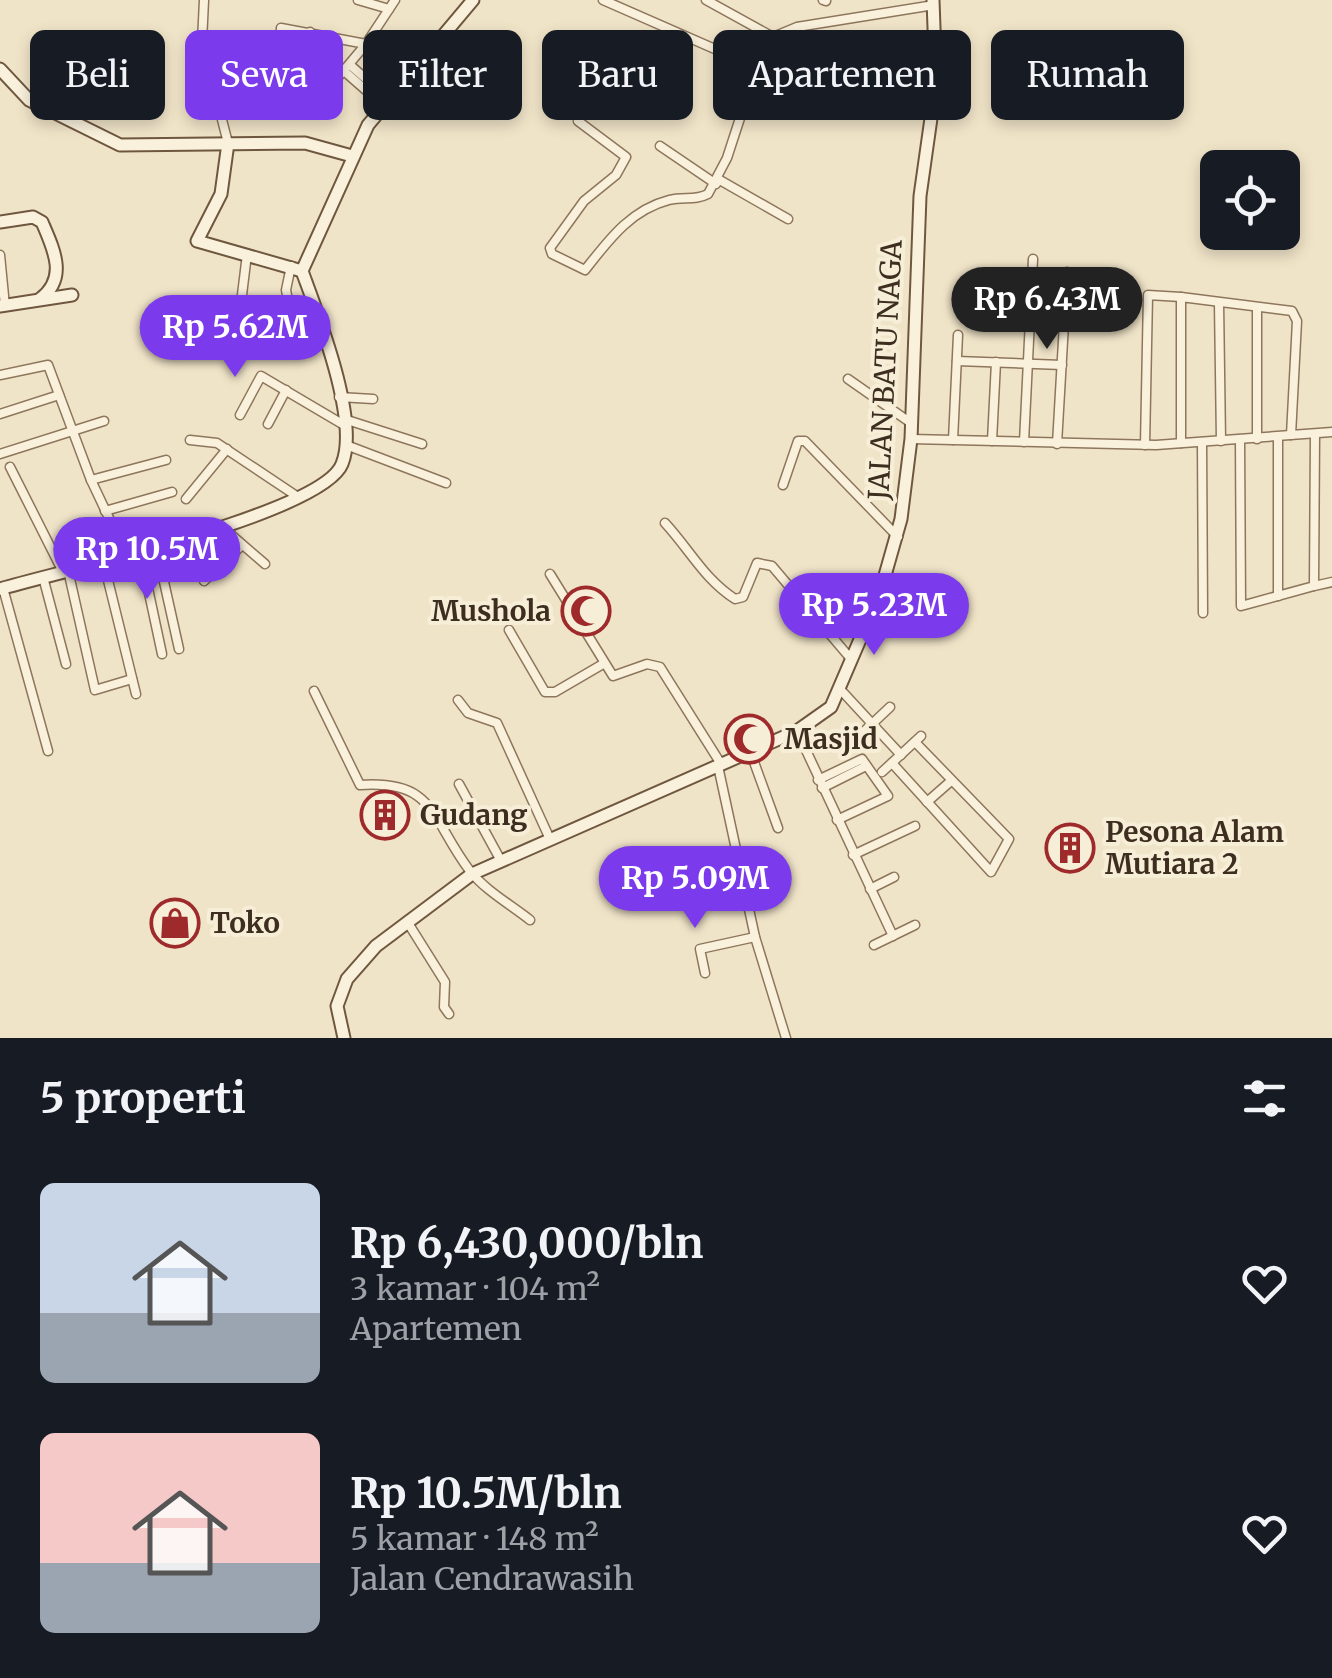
<!DOCTYPE html>
<html lang="id">
<head>
<meta charset="utf-8">
<style>
	:root { --surface:#171b24; --page:#242831; --text:#f1f3f6; --muted:#9ea1a6; --accent:#7c3aed }
	body { margin:0; font-family:Merriweather,serif; background:var(--page); color:var(--text); height:100vh; display:flex; flex-direction:column; font-size:38px; white-space:nowrap }
	* { box-sizing:border-box; margin:0 }
	p { font-size:32px; color:var(--muted) }
	.icon { flex:none; width:55px; height:55px; fill:none; stroke:currentColor; stroke-width:2; stroke-linecap:round; stroke-linejoin:round }
	.map { position:relative; height:1038px; overflow:hidden }
	.sheet { display:flex; flex-direction:column; background:var(--surface); flex:1 }
	.sheet>* { flex:none }
	.hud { position:absolute; left:30px; top:30px; width:1272px; height:90px; display:flex; gap:20px }
	.buttons { position:absolute; left:1200px; top:150px; display:grid; gap:20px }
	.buttons a { display:grid; place-items:center; width:100px; height:100px; border-radius:15px; background:var(--surface); box-shadow:0 5px 15px #0003; font-size:50px }
	.price { position:absolute; translate:-50% -85px; padding:0 22px; border-radius:35px; background:var(--accent); color:#fff; font-size:32px; line-height:65px; filter:drop-shadow(0 2px 5px #0008) }
	.price::after { content:''; position:absolute; left:50%; top:60px; width:30px; height:22px; margin-left:-15px; background:inherit; clip-path:polygon(0 0,100% 0,50% 100%) }
	.price.active { background:#222; color:#fff }
	ul { padding:0; list-style:none }
	li { display:flex; align-items:center; gap:30px; height:250px; padding:0 40px }
	li span { display:grid; place-items:center; flex:none; width:280px; height:200px; border-radius:15px; color:#555 }
	li>.icon { margin-inline-start:auto }
	span .icon { width:120px; height:120px; fill:#fffc; stroke-width:1 }
	li b { font-size:42px }
	h2 { display:flex; justify-content:space-between; align-items:center; height:120px; padding:0 40px; font-size:42px }
	.chip { padding:0 35px; border-radius:15px; background:var(--surface); box-shadow:0 5px 15px #0003; font-size:35px; line-height:90px }
	.chip.active { background:var(--accent); color:#fff }
	.map>svg:first-child { display:block }
</style>
</head>
<body>
<div class="map">
<svg width="1332" height="1038" viewBox="0 0 1332 1038">
	<rect width="100%" height="100%" fill="#f0e4c8"/>
	<g fill="none" stroke-linecap="round" stroke-linejoin="round">
		<g stroke="#8d765c" stroke-width="11">
			<g id="street">
				<polyline points="204,0 202,42 228,143"/>
				<polyline points="358,0 389,9"/>
				<polyline points="603,0 724,53"/>
				<polyline points="706,0 773,37"/>
				<polyline points="823,0 826,1"/>
				<polyline points="310,32 317,90"/>
				<polyline points="366,44 281,28 279,86 286,90 329,88 366,44 395,0"/>
				<polyline points="350,65 389,99"/>
				<polyline points="344,71 384,106"/>
				<path d="M578 121 626 157 616 175 584 201 550 248 552 254 585 270C608 241 630 210 669 200 683 196 695 201 708 194L727 158 756 69 773 37 797 27 934 5"/>
				<polyline points="660,146 716,184"/>
				<polyline points="718,179 788,219"/>
				<polyline points="0,255 5,306"/>
				<polyline points="291,266 286,290 293,326"/>
				<polyline points="241,303 247,254"/>
				<polyline points="1219,303 1221,441"/>
				<polyline points="957,361 1062,365"/>
				<polyline points="0,375 48,365 91,480 126,554"/>
				<polyline points="848,379 911,423"/>
				<polyline points="339,397 373,399"/>
				<polyline points="0,414 59,395"/>
				<polyline points="240,415 261,376 344,425"/>
				<polyline points="344,419 422,444"/>
				<polyline points="268,424 286,390"/>
				<polyline points="911,439 1156,445 1332,432"/>
				<polyline points="1257,439 1257,308"/>
				<polyline points="190,440 217,443 298,497"/>
				<polyline points="953,440 958,335"/>
				<polyline points="1240,440 1241,606 1314,586 1315,434"/>
				<polyline points="992,441 996,362"/>
				<polyline points="1024,442 1033,259"/>
				<polyline points="1202,442 1203,613"/>
				<polyline points="1181,443 1181,297 1292,311 1297,321 1291,435"/>
				<polyline points="1057,444 1067,272"/>
				<polyline points="346,445 446,483"/>
				<polyline points="1145,445 1148,295 1181,297"/>
				<polyline points="0,454 104,421"/>
				<polyline points="10,467 63,572"/>
				<polyline points="91,480 166,460"/>
				<polyline points="783,485 798,441 805,441 898,537"/>
				<polyline points="186,499 227,449"/>
				<polyline points="105,511 172,492"/>
				<path d="M665 523C690 550 704 579 735 599L743 597 757 563 772 566 851 659"/>
				<polyline points="221,526 265,564"/>
				<polyline points="156,546 179,649"/>
				<polyline points="140,551 162,654"/>
				<polyline points="103,560 136,694"/>
				<polyline points="68,570 95,690 132,679"/>
				<polyline points="550,574 613,676 647,664 660,667 721,764"/>
				<polyline points="43,577 66,664"/>
				<polyline points="204,581 241,546"/>
				<polyline points="1314,586 1332,582"/>
				<polyline points="3,588 48,751"/>
				<polyline points="1278,596 1278,437"/>
				<polyline points="509,630 545,692 555,692 603,664"/>
				<polyline points="839,688 901,755"/>
				<path d="M314 691 360 785C436 780 430 818 470 871 485 890 511 905 530 920"/>
				<polyline points="458,700 468,713 497,723 549,837"/>
				<polyline points="797,731 893,936"/>
				<polyline points="856,739 890,707"/>
				<polyline points="750,751 778,828"/>
				<polyline points="892,763 991,872 1009,839 915,742"/>
				<polyline points="718,766 755,937 786,1038"/>
				<polyline points="882,772 921,736"/>
				<polyline points="818,780 862,759 888,796 837,820"/>
				<polyline points="459,784 500,859"/>
				<polyline points="822,788 866,766"/>
				<polyline points="927,802 951,781"/>
				<polyline points="853,855 915,826"/>
				<polyline points="870,889 894,877"/>
				<polyline points="408,923 445,982 444,1007 449,1014"/>
				<polyline points="874,945 915,925"/>
				<polyline points="705,973 700,949 755,937"/>
			</g>
		</g>
		<g stroke="#6f573f" stroke-width="15">
			<g id="secondary">
				<polyline points="0,69 29,100 120,145 305,143 352,156"/>
				<polyline points="228,143 221,194 197,241 302,271"/>
				<path d="M0 222 33 217 42 222C54 250 68 278 40 299"/>
				<polyline points="0,306 72,295"/>
				<path d="M0 589C60 571 322 514 342 464 360 421 318 315 302 271L368 125 473 0"/>
				<polyline points="344,1038 337,1006 347,979 376,946 472,874 797,731 831,707 880,593 901,519 911,439 920,196 936,83 933,0"/>
			</g>
		</g>
		<use href="#street" stroke="#faf1dc" stroke-width="8"/>
		<use href="#secondary" stroke="#faf1dc" stroke-width="11"/>
	</g>
	<defs>
		<g id="mosque-ring" transform="scale(2.5)"><circle r="9.5" fill="#f7eed8" stroke="#9e2a2b" stroke-width="1.5"/><path d="M3.5-4.9A6 6 0 1 0 3.5 4.9A5 5 0 1 1 3.5-4.9Z" fill="#9e2a2b"/></g>
		<g id="building-ring" transform="scale(2.5)"><circle r="9.5" fill="#f7eed8" stroke="#9e2a2b" stroke-width="1.5"/><path d="M-4-6H4V6H1V3H-1V6H-4ZM-2.5-4.3h1.7v1.8h-1.7ZM.8-4.3h1.7v1.8H.8ZM-2.5-1h1.7V.8h-1.7ZM.8-1h1.7V.8H.8Z" fill="#9e2a2b"/></g>
		<g id="shop-ring" transform="scale(2.5)"><circle r="9.5" fill="#f7eed8" stroke="#9e2a2b" stroke-width="1.5"/><path d="M-5-2.5h2.3a2.7 3.5 0 0 1 5.4 0H5L5.5 6h-11ZM-1.5-2.5h3a1.5 2.3 0 0 0-3 0Z" fill="#9e2a2b"/></g>
	</defs>
	<g fill-rule="evenodd">
		<use href="#mosque-ring" x="586" y="611"/>
		<use href="#mosque-ring" x="749" y="739"/>
		<use href="#building-ring" x="385" y="815"/>
		<use href="#building-ring" x="1070" y="848"/>
		<use href="#shop-ring" x="175" y="923"/>
	</g>
	<g text-anchor="middle" dominant-baseline="central" stroke-width="8" stroke-linejoin="round" paint-order="stroke">
		<g font-size="28" fill="#3d2e20" stroke="#f7eed8">
			<text transform="translate(885 370) rotate(-87)">JALAN BATU NAGA</text>
		</g>
		<g font-size="28" font-weight="bold" fill="#3d2e20" stroke="#f7eed8" text-anchor="start">
			<text x="551" y="611" text-anchor="end">Mushola</text>
			<text x="784" y="739">Masjid</text>
			<text x="420" y="815">Gudang</text>
			<text x="1105" y="832">Pesona Alam<tspan x="1105" dy="32">Mutiara 2</tspan></text>
			<text x="210" y="923">Toko</text>
		</g>
	</g>
</svg>
<div class="buttons">
<a><svg class="icon" aria-label="locate" viewBox="0 0 24 24"><circle cx="12" cy="12" r="6"/><path d="M12 2v4M12 18v4M2 12h4M18 12h4"/></svg></a>
</div>
<b class="price active" style="left:1047px;top:352px">Rp 6.43M</b>
<b class="price" style="left:235px;top:380px">Rp 5.62M</b>
<b class="price" style="left:147px;top:602px">Rp 10.5M</b>
<b class="price" style="left:874px;top:658px">Rp 5.23M</b>
<b class="price" style="left:695px;top:931px">Rp 5.09M</b>
<div class="hud">
<a class="chip">Beli</a>
<a class="chip active">Sewa</a>
<a class="chip">Filter</a>
<a class="chip">Baru</a>
<a class="chip">Apartemen</a>
<a class="chip">Rumah</a>
</div>
</div>
<section class="sheet">
<h2>5 properti<svg class="icon" aria-label="filters" viewBox="0 0 24 24"><path d="M4 7h16M4 17h16"/><circle cx="9" cy="7" r="2"/><circle cx="15" cy="17" r="2"/></svg></h2>
<ul>
<li><span style="background:linear-gradient(#c9d6e8 65%,#9aa5b1 0)"><svg class="icon" aria-label="home" viewBox="0 0 24 24"><path d="M3 11l9-7 9 7M6 9v11h12V9"/></svg></span><div><b>Rp 6,430,000/bln</b><p>3 kamar · 104 m²</p><p>Apartemen</p></div><svg class="icon" aria-label="heart" viewBox="0 0 24 24"><path d="M12 20l-8-8c-3-5 5-10 8-4 3-6 11-1 8 4z"/></svg></li>
<li><span style="background:linear-gradient(#f6c9c9 65%,#9aa5b1 0)"><svg class="icon" aria-label="home" viewBox="0 0 24 24"><path d="M3 11l9-7 9 7M6 9v11h12V9"/></svg></span><div><b>Rp 10.5M/bln</b><p>5 kamar · 148 m²</p><p>Jalan Cendrawasih</p></div><svg class="icon" aria-label="heart" viewBox="0 0 24 24"><path d="M12 20l-8-8c-3-5 5-10 8-4 3-6 11-1 8 4z"/></svg></li>
</ul>
</section>
</body>
</html>
